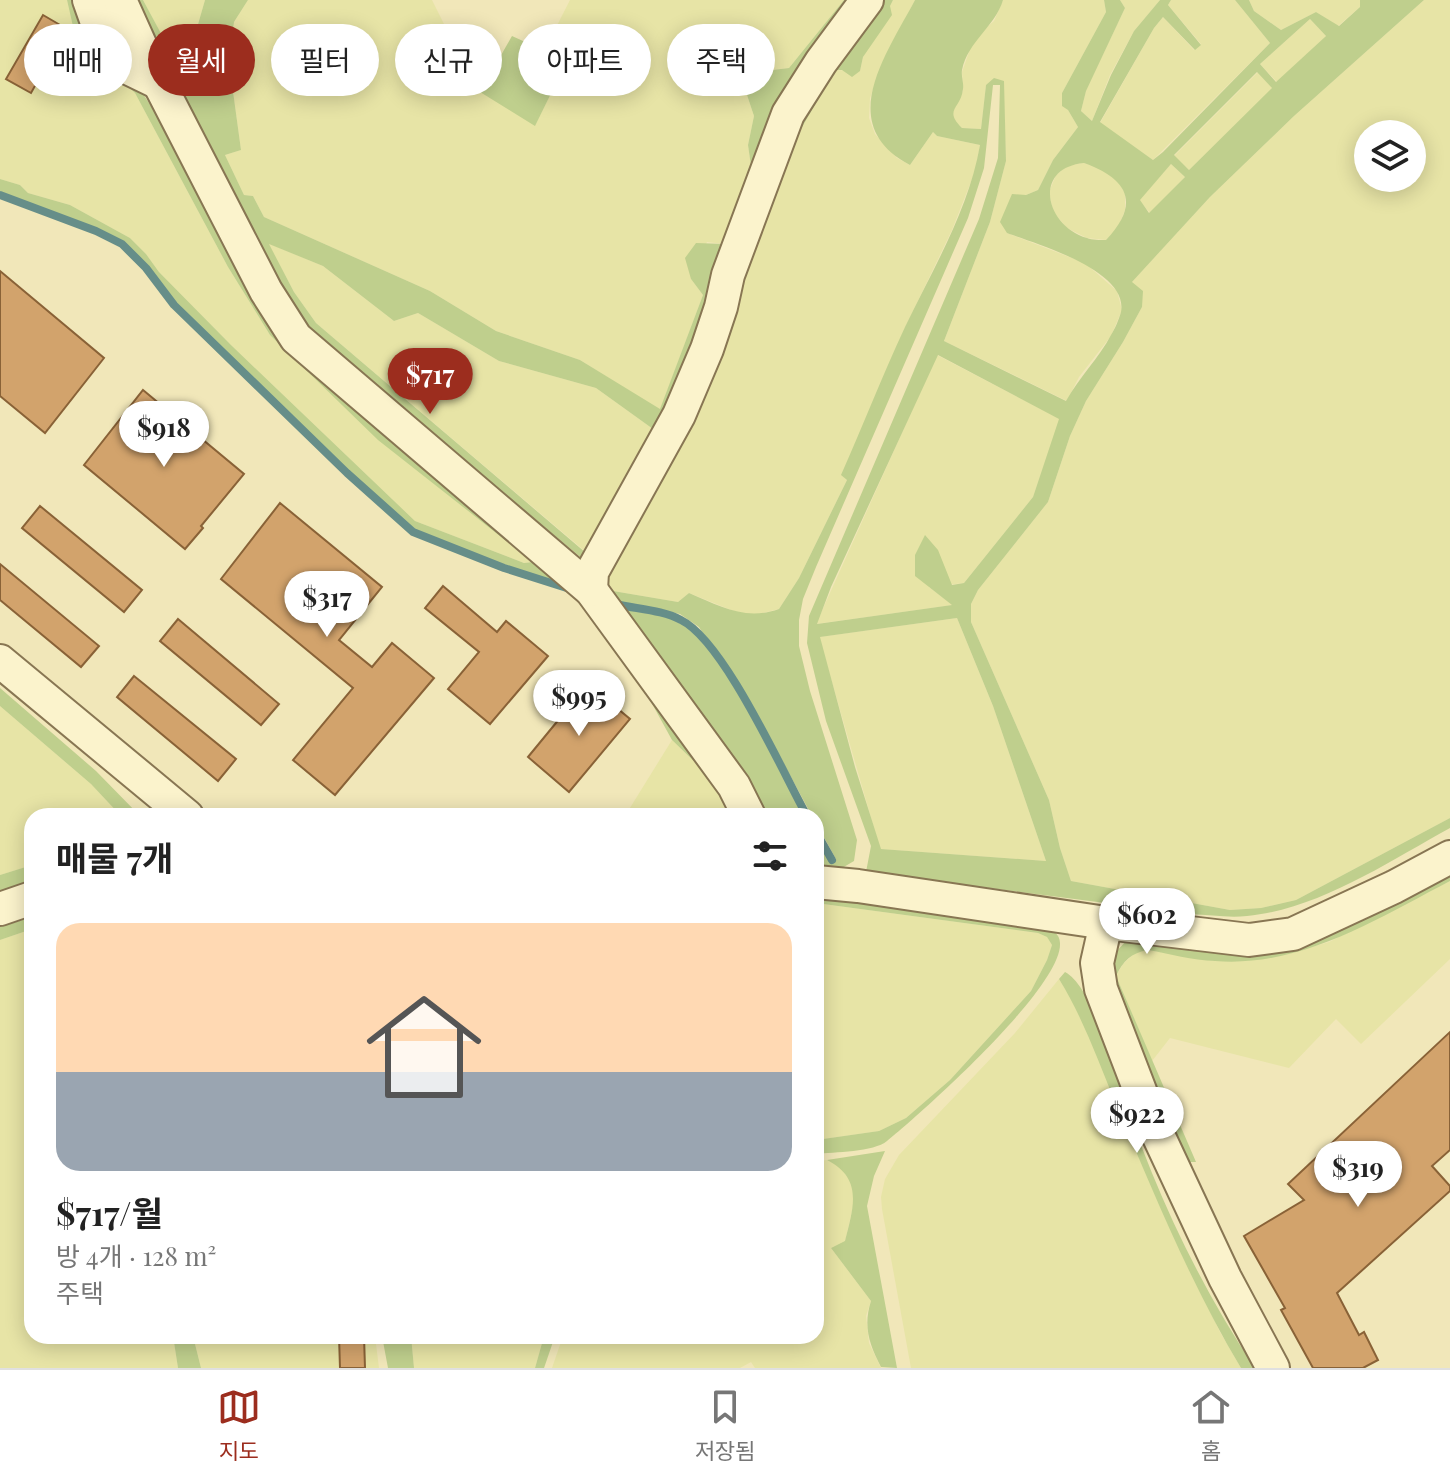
<!DOCTYPE html>
<html lang="ko">
<head>
<meta charset="utf-8">
<style>
	:root { --surface:#fff; --page:#f2f2f2; --text:#222; --muted:#767676; --line:#e0e0e0; --accent:#9c2d1e }
	body { margin:0; font-family:"Playfair Display","Noto Sans KR",serif; background:var(--page); color:var(--text); height:100vh; display:flex; flex-direction:column; font-size:30px; white-space:nowrap }
	* { box-sizing:border-box; margin:0 }
	p { font-size:26px; color:var(--muted) }
	.icon { flex:none; width:44px; height:44px; fill:none; stroke:currentColor; stroke-width:2; stroke-linecap:round; stroke-linejoin:round }
	.map { position:relative; flex:1; overflow:hidden }
	.drawer { position:absolute; left:24px; top:808px; width:800px; height:536px; display:flex; flex-direction:column; background:var(--surface); border-radius:24px; box-shadow:0 4px 20px #0003 }
	.drawer>* { flex:none }
	.guide { position:absolute; left:24px; top:24px; width:800px; height:72px; display:flex; gap:16px }
	.buttons { position:absolute; left:1354px; top:120px; display:grid; gap:16px }
	.buttons a { display:grid; place-items:center; width:72px; height:72px; border-radius:50%; background:var(--surface); box-shadow:0 4px 20px #0003; font-size:40px }
	.price { position:absolute; translate:-50% -68px; padding:0 18px; border-radius:28px; background:#fff; color:#222; font-size:26px; line-height:52px; filter:drop-shadow(0 2px 4px #0008) }
	.price::after { content:''; position:absolute; left:50%; top:48px; width:24px; height:18px; margin-left:-12px; background:inherit; clip-path:polygon(0 0,100% 0,50% 100%) }
	.price.active { background:var(--accent); color:#fff }
	ul { padding:0; list-style:none }
	li { display:grid; align-content:center; gap:16px; height:424px; padding:0 32px }
	li span { display:grid; place-items:center; height:248px; border-radius:24px; color:#555 }
	li>.icon { margin-inline-start:auto }
	span .icon { width:144px; height:144px; fill:#fffc; stroke-width:1 }
	li b { font-size:34px }
	h2 { display:flex; justify-content:space-between; align-items:center; height:96px; padding:0 32px; font-size:34px }
	.chip { padding:0 28px; border-radius:36px; background:var(--surface); box-shadow:0 4px 20px #0003; font-size:28px; line-height:72px }
	.chip.active { background:var(--accent); color:#fff }
	.dock { display:flex; justify-content:space-around; align-items:center; height:112px; border-top:2px solid var(--line); background:var(--surface); font-size:22px; color:var(--muted) }
	.dock a { display:grid; justify-items:center; gap:4px }
	.dock .active { color:var(--accent) }
	.map>svg:first-child { display:block }
</style>
</head>
<body>
<div class="map">
<svg width="1450" height="1368" viewBox="0 0 1450 1368">
	<rect width="100%" height="100%" fill="#f1e7b9"/>
	<g fill="#e7e4a6" fill-rule="evenodd">
		<polygon points="0,0 67,0 86,83 106,65 135,93 228,267 270,335 534,562 524,563 415,521 231,345 159,272 146,254 130,238 70,205 28,193 20,185 0,179"/>
		<polygon points="143,0 205,0 188,59 194,96"/>
		<polygon points="248,0 432,0 461,58 452,73 535,125 567,62 544,51 570,0 844,0 789,68 771,70 747,95 754,116 748,145 751,166 725,244 707,242 691,279 703,295 660,410 580,360 496,331 430,291 264,217 253,196 244,195 225,155 241,150 229,62 234,22"/>
		<polygon points="893,0 915,0 884,59 870,98 869,118 875,134 897,158 910,165 933,132 937,136 980,145 976,169 952,230 903,332 842,475 847,480 799,578 779,609 755,615 741,614 689,593 678,602 613,591 608,585 607,577 758,234 801,129 835,70 860,71 863,57"/>
		<polygon points="1003,0 1104,0 1106,12 1062,93 1068,110 1078,127 1053,160 1038,190 1026,195 1007,233 1085,263 1117,291 1122,310 1111,336 1079,377 1067,401 944,341 990,222 1006,161 1003,81 986,85 981,129 962,128 953,120 952,113 963,91 962,72 970,49 979,34 994,21"/>
		<polygon points="1120,0 1160,0 1134,31 1110,75 1092,121 1081,111 1086,90 1125,8"/>
		<polygon points="1171,0 1235,0 1270,43 1153,160 1100,123 1154,28 1163,17 1194,50 1201,44 1168,5"/>
		<polygon points="1249,0 1360,0 1360,7 1338,26 1316,12 1281,30 1254,11"/>
		<path d="M1424 0H1450V818L1296 900 1261 908 1230 910 1071 881 1060 848 1049 800 971 622V604L978 590 1048 502 1070 436 1086 401 1123 342 1142 307 1131 283 1210 197 1294 116ZM1368 134H1412V178H1368Z"/>
		<polygon points="1310,19 1326,36 1277,82 1260,64"/>
		<polygon points="1258,72 1273,88 1189,170 1174,156"/>
		<polygon points="1084,163 1102,169 1118,180 1125,194 1125,210 1118,228 1106,240 1087,238 1067,228 1053,212 1049,192 1056,175 1068,165"/>
		<polygon points="1171,164 1185,177 1150,213 1139,200"/>
		<polygon points="268,243 323,266 394,321 418,313 499,361 596,388 653,429 587,553 316,323 294,292"/>
		<polygon points="937,355 1060,419 1033,497 964,583 929,587 953,605 816,624"/>
		<polygon points="957,618 993,706 1046,861 880,849 819,637"/>
		<polygon points="0,706 91,784 121,816 32,816 32,865 0,875"/>
		<polygon points="672,740 701,768 727,801 734,816 625,816"/>
		<polygon points="1450,881 1450,959 1361,1044 1336,1019 1289,1068 1170,1038 1152,1061 1116,976 1123,964 1136,952 1148,950 1214,961 1284,955 1329,942"/>
		<polygon points="816,903 1038,933 1047,937 1052,945 1047,960 1031,991 950,1080 906,1118 879,1131 816,1140"/>
		<polygon points="32,929 32,1336 173,1336 178,1368 0,1368 0,940"/>
		<polygon points="1059,979 1076,1006 1183,1255 1220,1332 1241,1368 911,1368 882,1209 881,1197 885,1179 899,1155 1015,1033"/>
		<polygon points="827,1160 839,1166 852,1183 854,1202 845,1242 831,1248 871,1301 866,1316 869,1343 881,1368 755,1368 751,1362 740,1368 552,1368 563,1336 816,1336 816,1161"/>
		<polygon points="193,1336 375,1336 379,1368 201,1368"/>
		<polygon points="411,1336 544,1336 535,1368 414,1368"/>
	</g>
	<g fill="#bfcf8d" fill-rule="evenodd">
		<polygon points="67,0 83,0 211,200 264,307 585,592 505,566 414,531 348,471 175,303 148,267 123,242 97,229 0,193 0,179 20,185 28,193 70,205 130,238 146,254 159,272 231,345 415,521 524,563 533,562 378,440 270,335 228,267 135,93 106,65 86,84"/>
		<path d="M129 0H143L193 93 188 59 205 0H248L234 22 229 62 241 150 225 155 244 195 253 196 264 217 430 291 496 331 580 360 660 409 703 295 691 279 685 258 696 243 725 244 751 166 748 145 754 116 747 95 756 72 789 68 844 0H861L817 57 703 343 590 565 328 347 305 322 287 296ZM269 244 323 266 394 321 418 313 499 361 596 388 653 429 586 553 316 323 294 292Z"/>
		<path d="M876 0H893L890 6 892 15 863 57 860 71 852 77 842 70H835L801 129 758 234 607 577 608 585 613 591 678 602 689 593C720 606 745 621 779 609L799 578 847 480 841 475C863 426 882 376 905 327 933 269 969 209 980 145L937 136 933 132 910 165C834 125 886 55 915 0H1003C995 27 968 41 962 70 961 77 964 83 963 89 961 109 943 109 962 128L981 129 986 85 994 78 1004 81 1006 161 990 222 944 341 1066 401C1080 376 1099 358 1111 335 1115 329 1119 319 1121 312 1129 270 1036 244 1007 233L1000 222 1012 194 1026 195 1038 190 1053 160 1078 127 1068 110 1062 106V93L1106 12 1104 0H1120L1125 8 1086 91 1081 111 1092 121 1111 75 1134 31 1160 0H1171L1168 5 1201 45 1195 50 1163 17 1154 28 1100 122 1153 160 1163 152 1270 43 1235 0H1249L1254 11 1281 30 1316 12 1339 26 1360 7V0H1424L1294 116 1210 197 1132 282 1143 291 1142 307 1123 342 1086 401 1070 436 1048 502 978 590 971 604V622L1049 800 1060 848 1071 881 1230 910 1261 908 1296 900 1450 818V828C1388 862 1319 909 1247 916 1229 918 1210 915 1191 914L866 872 871 846 826 721 807 643 809 616 979 219 998 158 1000 85H993L984 168 968 218 816 567 803 599 799 620V646L810 691 857 840 854 861 842 868 816 866V837L832 863 836 859 816 823V816H812L764 727 699 627 680 614 618 601 622 609C641 613 664 614 682 623 720 642 780 775 804 816H767L599 582 794 117ZM1310 19 1326 36 1276 82 1260 64ZM1257 72 1272 88 1189 170 1174 155ZM1084 163C1128 179 1141 203 1106 240 1100 240 1092 240 1087 238 1045 226 1032 168 1084 163ZM1171 164 1185 177 1149 213 1140 200ZM938 355 1059 419 1033 497 964 583 952 585 938 550 925 535 915 555V576L952 605 817 624 831 587ZM957 618 993 706 1046 861 881 849 855 767 820 637Z"/>
		<polygon points="512,36 567,61 535,126 451,74 461,58 488,78"/>
		<polygon points="0,688 96,771 140,816 121,816 91,784 0,706"/>
		<polygon points="659,694 727,801 701,768 672,740 650,700"/>
		<polygon points="32,865 32,886 0,897 0,875"/>
		<path d="M1450 866V881C1377 919 1300 968 1215 961 1192 960 1170 954 1148 950 1131 953 1123 961 1116 976L1196 1162H1185L1106 972C1113 957 1118 946 1132 937L1227 950Z"/>
		<path d="M816 897 1025 923C1035 925 1052 926 1058 936 1080 973 917 1117 887 1141 874 1152 834 1152 816 1154V1140L879 1131 906 1118 950 1080 1031 991 1047 960 1052 945 1047 937 1038 933 816 903Z"/>
		<polygon points="32,917 32,929 0,940 0,927"/>
		<path d="M1065 972C1088 984 1107 1044 1115 1069 1147 1174 1194 1277 1255 1368H1241C1191 1285 1153 1191 1115 1102 1098 1060 1083 1018 1059 979Z"/>
		<path d="M885 1151 874 1176 867 1206 897 1368 881 1367C869 1344 863 1326 871 1301L831 1248 845 1241C853 1208 864 1179 827 1160Z"/>
		<polygon points="173,1336 193,1336 201,1368 178,1368"/>
		<polygon points="382,1336 411,1336 414,1368 388,1368"/>
		<polygon points="544,1336 555,1336 544,1368 535,1368"/>
	</g>
	<g fill="none" stroke-linecap="round" stroke-linejoin="round">
		<g stroke="#668e89" stroke-width="8">
			<polyline points="0,195 96,231 122,244 146,268 174,305 347,473 413,532 504,568 573,590"/>
			<path d="M615 604C636 609 663 610 681 620 724 641 782 771 807 816"/>
			<polyline points="816,832 832,860"/>
		</g>
	</g>
	<g fill="#d2a36c" stroke="#896237" stroke-width="2">
		<polygon points="43,15 67,29 31,93 6,79"/>
		<polygon points="0,271 104,358 45,433 0,396"/>
		<polygon points="143,390 244,474 201,526 203,528 185,549 84,465"/>
		<polygon points="280,503 382,587 339,640 372,667 392,643 434,678 335,795 293,760 353,688 221,579"/>
		<polygon points="40,506 142,590 124,612 22,528"/>
		<polygon points="0,564 99,646 81,667 0,600"/>
		<polygon points="443,586 497,632 506,621 548,656 490,724 448,689 479,652 425,608"/>
		<polygon points="178,619 279,704 261,725 160,641"/>
		<polygon points="134,676 236,759 218,781 117,697"/>
		<polygon points="588,684 630,719 569,792 528,757"/>
		<polygon points="1450,1032 1450,1150 1432,1166 1450,1186 1450,1191 1337,1293 1359,1335 1364,1332 1378,1360 1363,1368 1313,1368 1281,1310 1285,1308 1244,1236 1304,1200 1288,1184"/>
		<polygon points="339,1336 364,1336 365,1368 340,1368"/>
	</g>
	<g fill="none" stroke-linecap="round" stroke-linejoin="round">
		<g stroke="#887653" stroke-width="36">
			<g id="minor">
				<polyline points="89,0 107,51 128,68 159,83"/>
				<polyline points="120,0 147,60 266,291 296,338 591,590 734,786 749,816"/>
				<polyline points="591,590 592,572 679,415 707,349 721,307 728,275 788,114 821,62 867,0"/>
				<polyline points="0,661 187,816"/>
				<polyline points="816,882 858,886 1106,923 1249,940 1293,934 1394,887 1450,857"/>
				<polyline points="0,909 32,898"/>
				<polyline points="1106,923 1097,963 1101,989 1152,1122 1225,1278 1273,1368"/>
			</g>
		</g>
		<use href="#minor" stroke="#fbf3cc" stroke-width="32"/>
	</g>
</svg>
<div class="buttons">
<a><svg class="icon" aria-label="layers" viewBox="0 0 24 24"><path d="M12 4l9 5-9 5-9-5zM3 14l9 5 9-5"/></svg></a>
</div>
<b class="price active" style="left:430px;top:416px">$717</b>
<b class="price" style="left:164px;top:469px">$918</b>
<b class="price" style="left:327px;top:639px">$317</b>
<b class="price" style="left:579px;top:738px">$995</b>
<b class="price" style="left:1147px;top:956px">$602</b>
<b class="price" style="left:1137px;top:1155px">$922</b>
<b class="price" style="left:1358px;top:1209px">$319</b>
<div class="guide">
<a class="chip">매매</a>
<a class="chip active">월세</a>
<a class="chip">필터</a>
<a class="chip">신규</a>
<a class="chip">아파트</a>
<a class="chip">주택</a>
</div>
<section class="drawer">
<h2>매물 7개<svg class="icon" aria-label="filters" viewBox="0 0 24 24"><path d="M4 7h16M4 17h16"/><circle cx="9" cy="7" r="2"/><circle cx="15" cy="17" r="2"/></svg></h2>
<ul>
<li><span style="background:linear-gradient(#ffd9b3 60%,#9aa5b1 0)"><svg class="icon" aria-label="home" viewBox="0 0 24 24"><path d="M3 11l9-7 9 7M6 9v11h12V9"/></svg></span><div><b>$717/월</b><p>방 4개 · 128 m²</p><p>주택</p></div></li>
</ul>
</section>
</div>
<nav class="dock">
<a class="active"><svg class="icon" aria-label="map" viewBox="0 0 24 24"><path d="M3 6l6-2 6 2 6-2v14l-6 2-6-2-6 2zM9 4v14M15 6v14"/></svg>지도</a>
<a><svg class="icon" aria-label="saved" viewBox="0 0 24 24"><path d="M7 4h10v16l-5-4-5 4z"/></svg>저장됨</a>
<a><svg class="icon" aria-label="home" viewBox="0 0 24 24"><path d="M3 11l9-7 9 7M6 9v11h12V9"/></svg>홈</a>
</nav>
</body>
</html>
